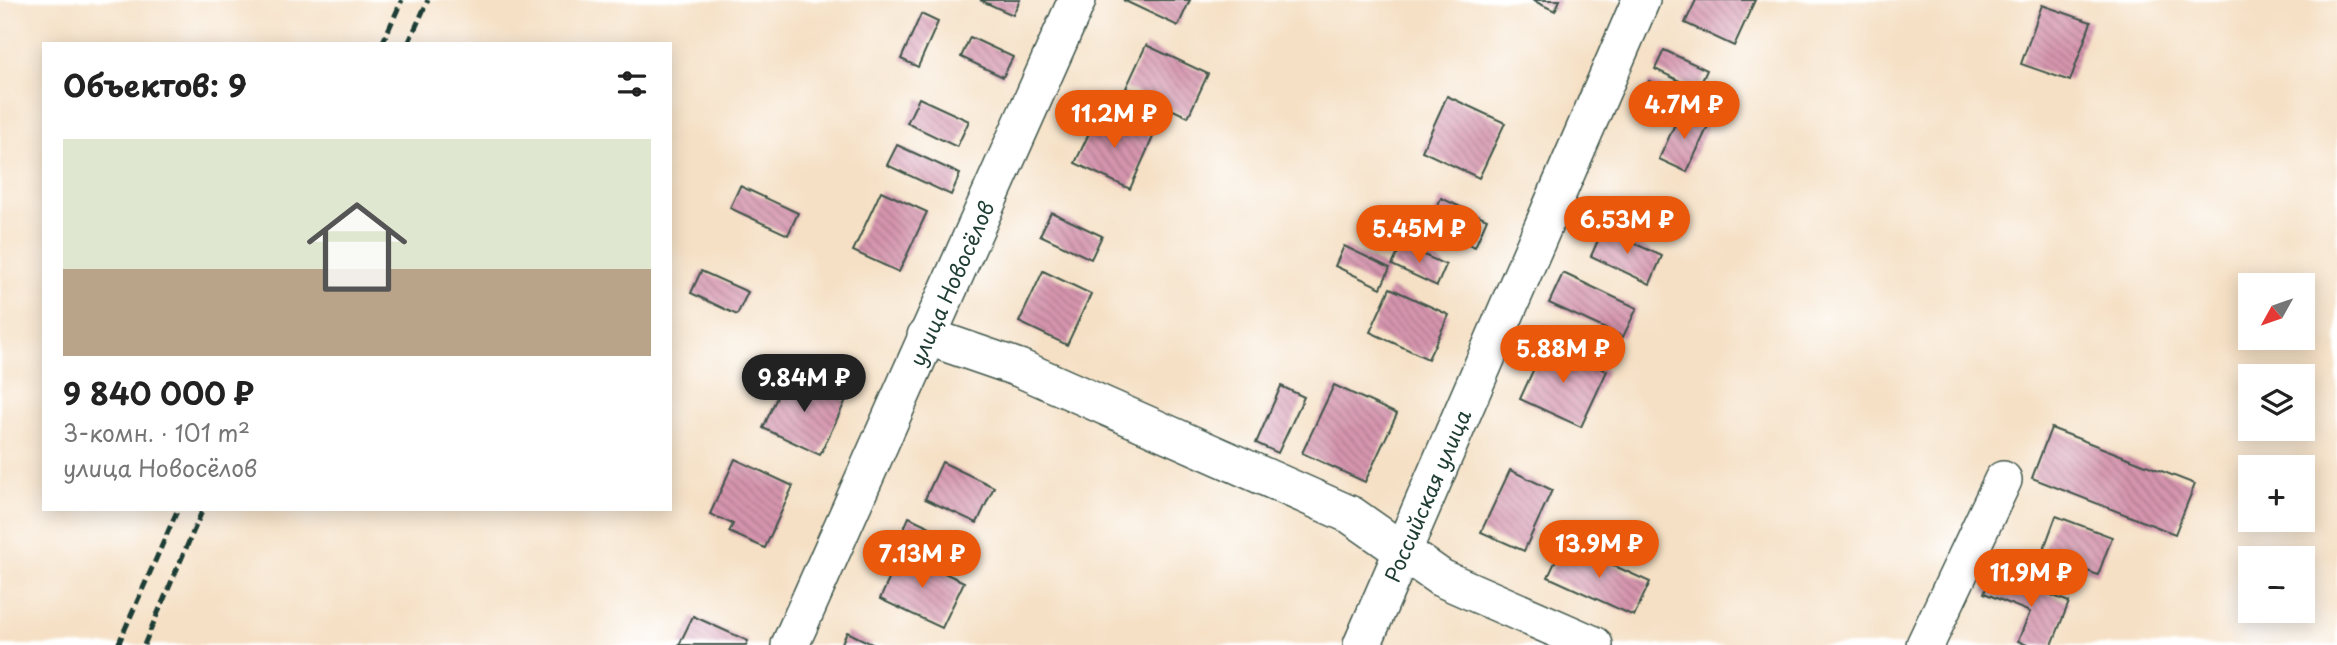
<!DOCTYPE html>
<html lang="ru">
<head>
<meta charset="utf-8">
<style>
	:root { --surface:#fff; --page:#f6f6f6; --text:#222; --muted:#767676; --line:#e0e0e0; --accent:#ea580c }
	body { margin:0; font-family:"Playpen Sans",sans-serif; background:var(--page); color:var(--text); height:100vh; display:flex; flex-direction:column; font-size:26px; white-space:nowrap }
	* { box-sizing:border-box; margin:0 }
	p { font-size:23px; color:var(--muted) }
	.icon { flex:none; width:38px; height:38px; fill:none; stroke:currentColor; stroke-width:2; stroke-linecap:round; stroke-linejoin:round }
	.map { position:relative; flex:1; overflow:hidden }
	.panel { position:absolute; left:42px; top:42px; width:630px; height:469px; display:flex; flex-direction:column; background:var(--surface); border-radius:0px; box-shadow:0 4px 18px #0003 }
	.panel>* { flex:none }
	.needle { width:46px; rotate:230deg }
	.tools { position:absolute; left:2238px; top:273px; display:grid; gap:14px }
	.tools a { display:grid; place-items:center; width:77px; height:77px; border-radius:0px; background:var(--surface); box-shadow:0 4px 18px #0003; font-size:35px }
	.price { position:absolute; translate:-50% -60px; padding:0 16px; border-radius:24px; background:var(--accent); color:#fff; font-size:23px; line-height:46px; filter:drop-shadow(0 2px 4px #0008) }
	.price::after { content:''; position:absolute; left:50%; top:42px; width:21px; height:16px; margin-left:-10px; background:inherit; clip-path:polygon(0 0,100% 0,50% 100%) }
	.price.current { background:#222; color:#fff }
	ul { padding:0; list-style:none }
	li { display:grid; align-content:center; gap:14px; height:371px; padding:0 21px }
	li+li { border-top:2px solid var(--line) }
	li span { display:grid; place-items:center; height:217px; border-radius:0px; color:#555 }
	li>.icon { margin-inline-start:auto }
	span .icon { width:126px; height:126px; fill:#fffc; stroke-width:1 }
	li b { font-size:30px }
	h2 { display:flex; justify-content:space-between; align-items:center; height:84px; padding:0 21px; font-size:30px }
	.map>svg:first-child { display:block }
</style>
</head>
<body>
<div class="map">
<svg width="2337" height="645" viewBox="0 0 2337 645">
	<defs>
		<pattern id="building-back-hatch" width="6" height="6" patternUnits="userSpaceOnUse" patternTransform="scale(1.75)"><rect width="6" height="6" fill="#d594ad"/><path d="M-1 5l2 2M0 0l6 6M5-1l2 2" fill="none" stroke="#ac7a8e"/></pattern>
	</defs>
	<rect width="100%" height="100%" fill="#fff"/>
	<filter id="ink" filterUnits="userSpaceOnUse"><feTurbulence type="fractalNoise" baseFrequency=".0143" numOctaves="2"/><feDisplacementMap in="SourceGraphic" scale="14" xChannelSelector="R" yChannelSelector="G"/><feConvolveMatrix kernelMatrix="1 2 1 2 8 2 1 2 1" color-interpolation-filters="sRGB"/></filter>
	<filter id="wash" filterUnits="userSpaceOnUse"><feTurbulence type="fractalNoise" baseFrequency=".00686" numOctaves="4" result="noise"/><feDisplacementMap in="SourceGraphic" scale="28" xChannelSelector="R" yChannelSelector="G"/><feGaussianBlur stdDeviation="1.57" result="paint"/><feColorMatrix in="noise" values="0 0 0 0 0 0 0 0 0 0 0 0 0 0 0 0 0 1.4 0 .05"/><feComposite in="paint" operator="in"/></filter>
	<g filter="url(#wash)">
		<rect width="100%" height="100%" fill="#f5e0c5"/>
		<g id="blocks">
			<g fill="url(#building-back-hatch)">
				<polygon points="980,0 1020,0 1013,15"/>
				<polygon points="1123,0 1190,0 1178,26"/>
				<polygon points="1532,0 1560,0 1555,11"/>
				<polygon points="1696,0 1755,0 1734,46 1685,23"/>
				<polygon points="2042,5 2091,22 2070,81 2021,64"/>
				<polygon points="921,14 938,22 918,67 901,59"/>
				<polygon points="970,37 1013,57 1003,77 961,57"/>
				<polygon points="1146,45 1208,74 1188,117 1126,88"/>
				<polygon points="1664,50 1707,70 1698,90 1655,69"/>
				<polygon points="1649,81 1679,94 1669,116 1640,102"/>
				<polygon points="1447,96 1505,123 1479,178 1422,151"/>
				<polygon points="919,98 969,121 957,147 907,123"/>
				<polygon points="1681,111 1709,124 1687,172 1659,159"/>
				<polygon points="1099,112 1153,137 1130,189 1075,163"/>
				<polygon points="897,145 960,174 951,195 887,165"/>
				<polygon points="740,186 798,213 788,235 730,208"/>
				<polygon points="881,191 927,212 899,272 853,251"/>
				<polygon points="1441,198 1487,219 1475,247 1428,226"/>
				<polygon points="1051,212 1102,236 1091,259 1040,235"/>
				<polygon points="1603,229 1662,256 1650,284 1591,256"/>
				<polygon points="1402,245 1446,265 1437,286 1392,265"/>
				<polygon points="1344,246 1390,268 1381,288 1335,266"/>
				<polygon points="701,271 748,292 737,315 691,293"/>
				<polygon points="1043,271 1091,294 1067,345 1019,322"/>
				<polygon points="1563,273 1637,308 1623,337 1549,303"/>
				<polygon points="1390,288 1449,315 1428,359 1370,332"/>
				<polygon points="1546,342 1607,371 1581,427 1520,399"/>
				<polygon points="788,373 846,400 820,455 763,428"/>
				<polygon points="1334,385 1397,414 1365,482 1302,453"/>
				<polygon points="1281,386 1304,397 1278,453 1256,443"/>
				<polygon points="2051,428 2195,484 2175,534 2032,478"/>
				<polygon points="735,459 793,486 765,548 729,532 733,524 710,514"/>
				<polygon points="942,462 994,487 977,523 925,499"/>
				<polygon points="1510,470 1552,490 1524,551 1481,532"/>
				<polygon points="2056,516 2112,537 2098,575 2042,554"/>
				<polygon points="909,517 953,538 946,553 902,533"/>
				<polygon points="1564,543 1650,582 1634,616 1548,577"/>
				<polygon points="901,553 964,582 942,628 880,599"/>
				<polygon points="1993,572 2069,602 2052,645 2027,645 2018,641 2030,612 1984,593"/>
				<polygon points="693,616 748,641 746,645 679,645"/>
				<polygon points="847,632 874,645 841,645"/>
			</g>
		</g>
	</g>
	<g filter="url(#ink)">
		<use href="#blocks" fill-opacity="0" stroke="#3f554a" stroke-width="2"/>
		<g fill="none" stroke-linecap="round" stroke-linejoin="round">
			<g stroke="#3f554a" stroke-width="40">
				<g id="street">
					<polyline points="926,336 1019,368 1351,515 1441,578 1594,645"/>
					<path id="s1" d="M790 645 1077 0"/>
					<path id="s2" d="M1362 645 1641 0"/>
					<polyline points="1925,645 2003,480"/>
				</g>
			</g>
			<use href="#street" stroke="#fff" stroke-width="37"/>
			<g stroke="#1f3d34" stroke-width="5" stroke-dasharray="10 5" stroke-linecap="butt">
				<polyline points="382,44 402,0"/>
				<polyline points="408,44 428,0"/>
				<polyline points="118,645 178,509"/>
				<polyline points="144,645 203,509"/>
			</g>
		</g>
	</g>
	<g text-anchor="middle" dominant-baseline="central" stroke-width="7" stroke-linejoin="round" paint-order="stroke">
		<g font-size="21" fill="#1f3d34" stroke="#fff">
			<text stroke="none"><textPath href="#s1" startOffset="396">улица Новосёлов</textPath></text>
			<text stroke="none"><textPath href="#s2" startOffset="163">Российская улица</textPath></text>
		</g>
	</g>
</svg>
<div class="tools">
<a><svg class="needle" viewBox="-14 -14 28 28"><path d="M0-13l5 13h-10z" fill="#e53935"/><path d="M0 13l5-13h-10z" fill="#767676"/></svg></a>
<a><svg class="icon" aria-label="layers" viewBox="0 0 24 24"><path d="M12 4l9 5-9 5-9-5zM3 14l9 5 9-5"/></svg></a>
<a>+</a>
<a>−</a>
</div>
<b class="price" style="left:1684px;top:141px">4.7M ₽</b>
<b class="price" style="left:1114px;top:150px">11.2M ₽</b>
<b class="price" style="left:1627px;top:256px">6.53M ₽</b>
<b class="price" style="left:1419px;top:265px">5.45M ₽</b>
<b class="price" style="left:1563px;top:385px">5.88M ₽</b>
<b class="price current" style="left:804px;top:414px">9.84M ₽</b>
<b class="price" style="left:1599px;top:580px">13.9M ₽</b>
<b class="price" style="left:922px;top:590px">7.13M ₽</b>
<b class="price" style="left:2031px;top:609px">11.9M ₽</b>
<section class="panel">
<h2>Объектов: 9<svg class="icon" aria-label="filters" viewBox="0 0 24 24"><path d="M4 7h16M4 17h16"/><circle cx="9" cy="7" r="2"/><circle cx="15" cy="17" r="2"/></svg></h2>
<ul>
<li><span style="background:linear-gradient(#dfe7d0 60%,#b9a48a 0)"><svg class="icon" aria-label="home" viewBox="0 0 24 24"><path d="M3 11l9-7 9 7M6 9v11h12V9"/></svg></span><div><b>9 840 000 ₽</b><p>3-комн. · 101 m²</p><p>улица Новосёлов</p></div></li>
</ul>
</section>
</div>
</body>
</html>
